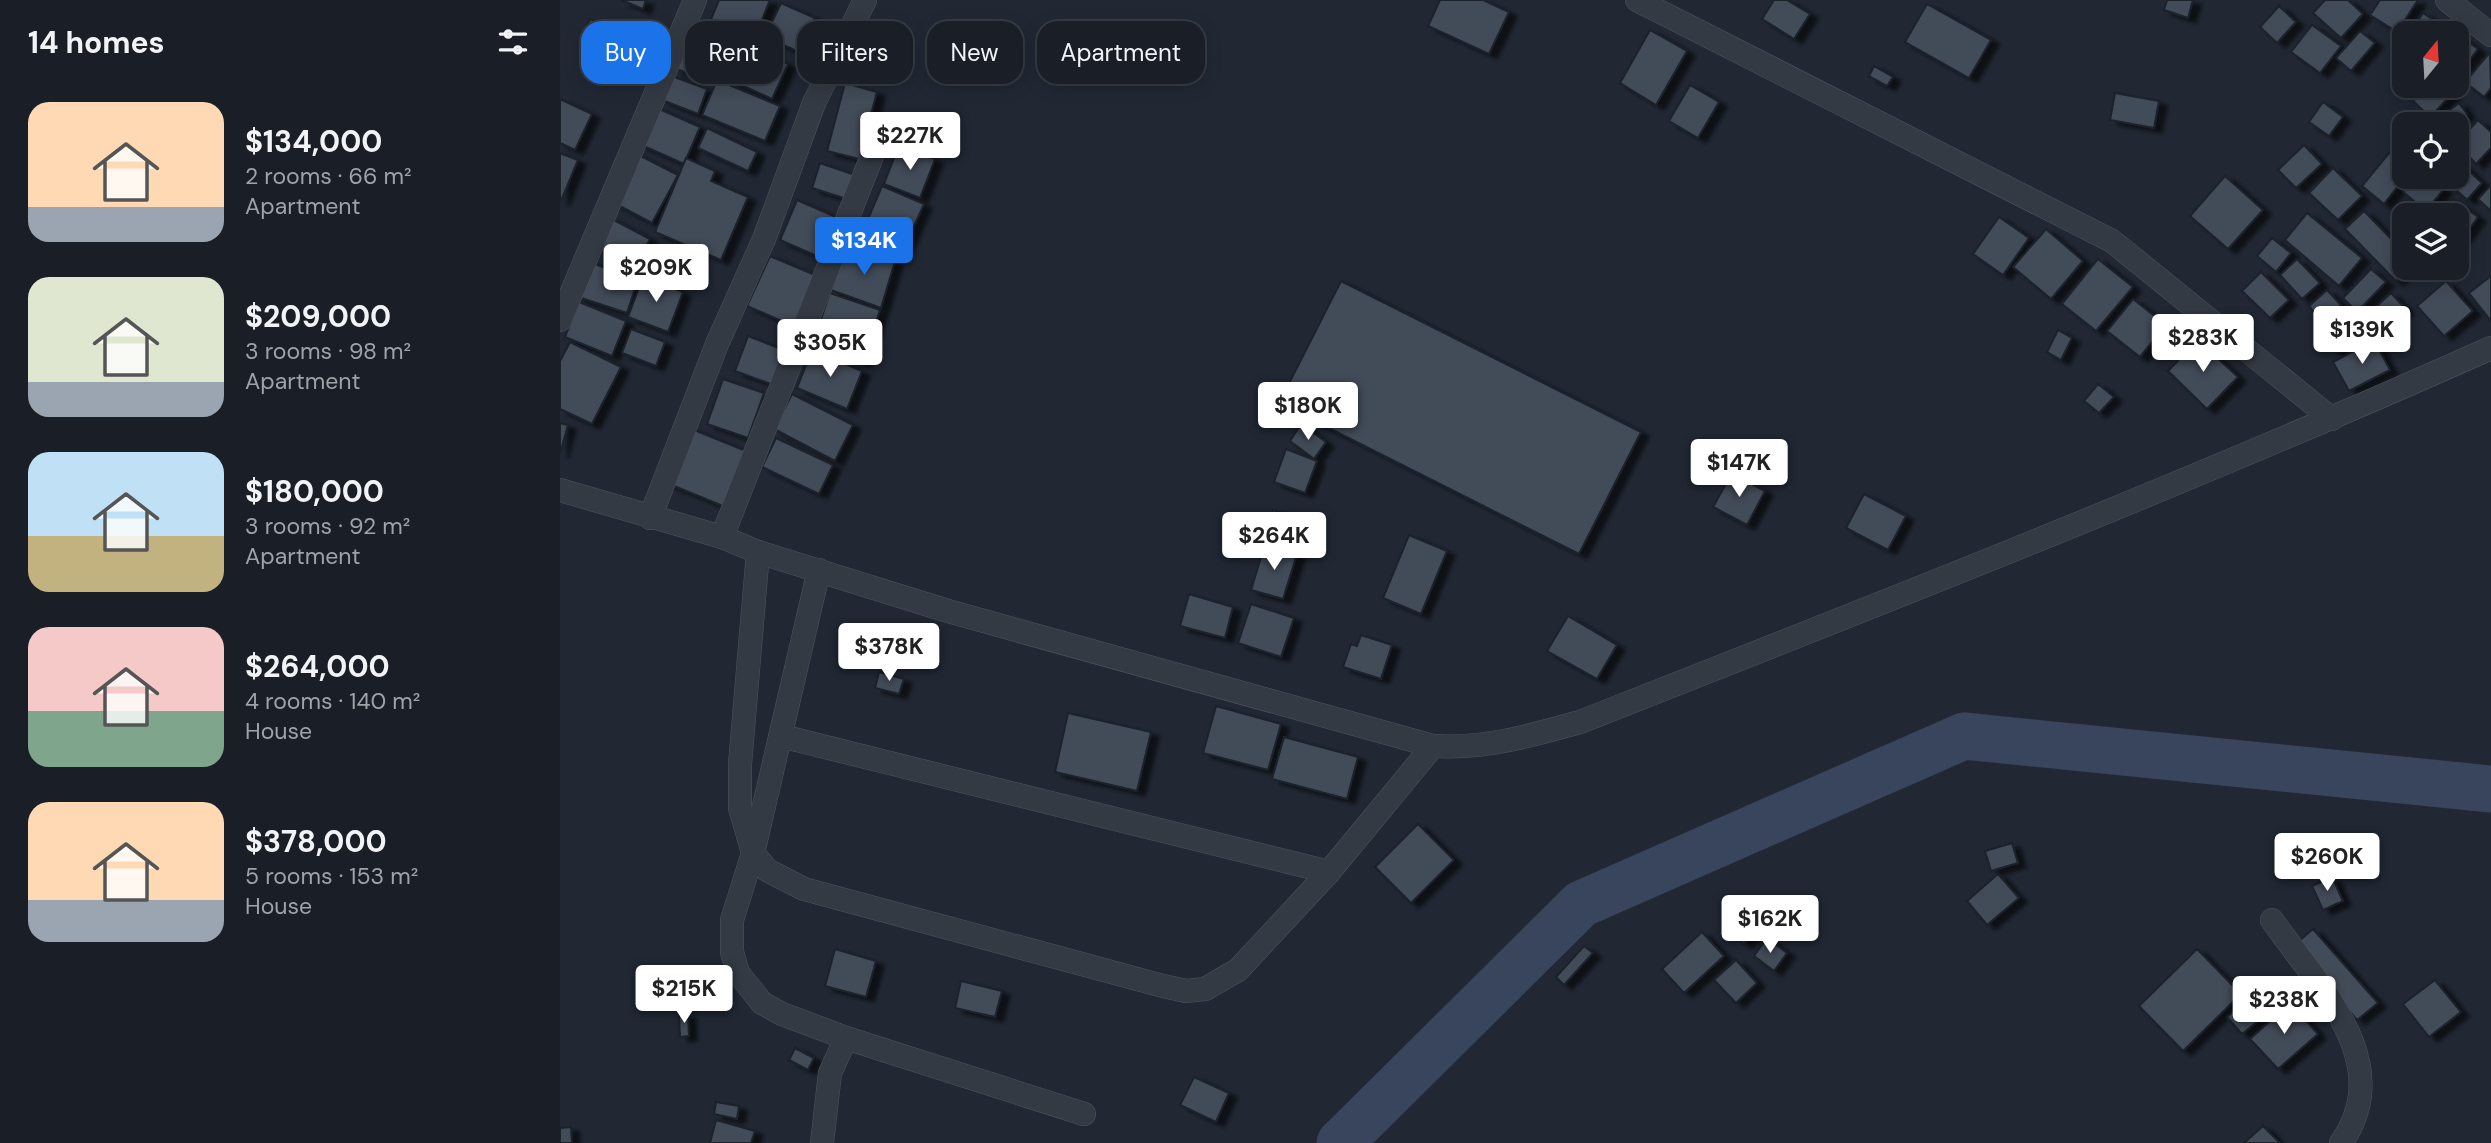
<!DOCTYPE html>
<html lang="en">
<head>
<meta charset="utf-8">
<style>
	:root { --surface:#191e27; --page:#22272f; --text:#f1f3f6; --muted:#9fa2a7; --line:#373c44; --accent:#1a73e8 }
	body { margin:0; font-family:"DM Sans",sans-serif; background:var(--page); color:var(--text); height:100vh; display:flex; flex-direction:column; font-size:26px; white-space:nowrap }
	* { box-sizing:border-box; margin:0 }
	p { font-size:23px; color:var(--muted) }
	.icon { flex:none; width:38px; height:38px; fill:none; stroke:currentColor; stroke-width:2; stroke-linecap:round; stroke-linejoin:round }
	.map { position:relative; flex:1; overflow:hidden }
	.drawer { display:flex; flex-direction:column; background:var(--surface); width:560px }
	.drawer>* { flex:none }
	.hud { position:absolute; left:21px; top:21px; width:665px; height:63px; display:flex; gap:14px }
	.needle { width:46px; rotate:18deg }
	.controls { position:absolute; left:1832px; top:21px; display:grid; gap:14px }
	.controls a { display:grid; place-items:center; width:77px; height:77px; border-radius:14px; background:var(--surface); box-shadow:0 4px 18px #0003,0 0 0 2px var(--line); font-size:35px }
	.price { position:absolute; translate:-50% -60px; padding:0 16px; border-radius:7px; background:#fff; color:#222; font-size:23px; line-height:46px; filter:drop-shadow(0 2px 4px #0008) }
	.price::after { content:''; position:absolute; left:50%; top:42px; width:21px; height:16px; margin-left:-10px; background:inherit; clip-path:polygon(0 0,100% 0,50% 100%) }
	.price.selected { background:var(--accent); color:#fff }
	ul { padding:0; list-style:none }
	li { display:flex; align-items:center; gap:21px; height:175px; padding:0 28px }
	li span { display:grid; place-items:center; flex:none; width:196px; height:140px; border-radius:21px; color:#555 }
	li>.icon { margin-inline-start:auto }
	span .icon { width:84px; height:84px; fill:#fffc; stroke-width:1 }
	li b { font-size:30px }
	h2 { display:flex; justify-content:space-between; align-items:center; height:84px; padding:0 28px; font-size:30px }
	.chip { padding:0 24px; border-radius:21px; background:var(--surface); box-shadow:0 4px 18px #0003,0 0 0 2px var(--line); font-size:24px; line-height:63px }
	.chip.selected { background:var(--accent); color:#fff }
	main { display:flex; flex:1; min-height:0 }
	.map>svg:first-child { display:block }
</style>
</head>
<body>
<main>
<section class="drawer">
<h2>14 homes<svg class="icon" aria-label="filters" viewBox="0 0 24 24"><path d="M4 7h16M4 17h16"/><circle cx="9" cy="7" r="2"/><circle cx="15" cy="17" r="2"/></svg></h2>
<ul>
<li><span style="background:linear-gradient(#ffd9b3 75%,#9aa5b1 0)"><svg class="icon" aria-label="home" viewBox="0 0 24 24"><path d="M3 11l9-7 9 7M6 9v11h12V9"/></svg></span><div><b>$134,000</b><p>2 rooms · 66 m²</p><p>Apartment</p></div></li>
<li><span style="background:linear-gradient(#dfe7d0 75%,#9aa5b1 0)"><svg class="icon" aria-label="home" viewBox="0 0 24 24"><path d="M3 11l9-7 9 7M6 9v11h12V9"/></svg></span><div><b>$209,000</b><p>3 rooms · 98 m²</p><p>Apartment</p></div></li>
<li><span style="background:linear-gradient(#bfe0f5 60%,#c2b280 0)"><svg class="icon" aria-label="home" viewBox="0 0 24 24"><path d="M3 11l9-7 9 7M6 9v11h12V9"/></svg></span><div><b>$180,000</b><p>3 rooms · 92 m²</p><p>Apartment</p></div></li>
<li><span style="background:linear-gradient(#f6c9c9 60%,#7fa58c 0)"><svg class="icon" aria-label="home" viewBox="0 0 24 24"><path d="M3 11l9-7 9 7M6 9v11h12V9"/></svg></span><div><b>$264,000</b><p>4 rooms · 140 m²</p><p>House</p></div></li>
<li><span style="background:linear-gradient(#ffd9b3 70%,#9aa5b1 0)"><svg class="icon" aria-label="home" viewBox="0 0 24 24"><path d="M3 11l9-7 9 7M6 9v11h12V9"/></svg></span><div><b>$378,000</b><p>5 rooms · 153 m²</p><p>House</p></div></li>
</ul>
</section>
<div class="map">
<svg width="1931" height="1143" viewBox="0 0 1931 1143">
	<defs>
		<filter id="shadow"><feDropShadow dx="8" dy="4.5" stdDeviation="2" flood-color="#0009"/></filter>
	</defs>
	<rect width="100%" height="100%" fill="#212834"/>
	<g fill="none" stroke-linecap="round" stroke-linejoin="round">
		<polyline stroke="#38455c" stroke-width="47" points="780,1143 1021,904 1404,736 1931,789"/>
	</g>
	<g fill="#424b58" stroke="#1c212b" stroke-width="2" filter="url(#shadow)">
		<polygon points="61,0 86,0 83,9"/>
		<polygon points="159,0 210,0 195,37 151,19"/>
		<polygon points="880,0 923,0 949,12 929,54 868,26"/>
		<polygon points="1214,0 1227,0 1250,14 1234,39 1202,19"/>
		<polygon points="1607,0 1633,0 1628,18 1604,10"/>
		<polygon points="1765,0 1788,0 1803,14 1781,38 1753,13"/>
		<polygon points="1820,0 1858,0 1837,32 1810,15"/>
		<polygon points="221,3 255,18 239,52 205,37"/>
		<polygon points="1367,4 1431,40 1409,78 1345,42"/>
		<polygon points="1719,6 1736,22 1717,43 1700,27"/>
		<polygon points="1863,13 1893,33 1850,33"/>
		<polygon points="30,19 67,33 60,50 23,35"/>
		<polygon points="1752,25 1781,46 1760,73 1731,52"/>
		<polygon points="129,27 156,35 143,78 116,69"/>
		<polygon points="1090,30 1127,51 1096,105 1060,83"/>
		<polygon points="1800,31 1815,43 1791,71 1776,58"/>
		<polygon points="170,37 228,64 212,99 153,72"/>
		<polygon points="1903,38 1918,49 1899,74 1897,45"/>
		<polygon points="1930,52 1931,88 1924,97 1905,82"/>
		<polygon points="1314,66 1333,77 1327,86 1309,76"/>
		<polygon points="112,76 147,89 138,114 102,100"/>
		<polygon points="157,80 220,106 205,141 142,115"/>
		<polygon points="285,83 317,92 299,159 267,151"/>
		<polygon points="1130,85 1159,102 1138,138 1109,121"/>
		<polygon points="1867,86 1885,86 1893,93 1870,117 1853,101"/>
		<polygon points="1555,93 1599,101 1594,128 1550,120"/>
		<polygon points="0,99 32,114 15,150 0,143"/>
		<polygon points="1763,102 1783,117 1769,136 1749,122"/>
		<polygon points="1899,103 1907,114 1894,124 1877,124 1875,121"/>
		<polygon points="95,107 140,127 124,164 79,144"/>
		<polygon points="1918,120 1931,132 1931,148 1916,164 1897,143"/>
		<polygon points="147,128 197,152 188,171 138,148"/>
		<polygon points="339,145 375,159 360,198 324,184"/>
		<polygon points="1744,145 1762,164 1736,188 1718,170"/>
		<polygon points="0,153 18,160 1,201 0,200"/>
		<polygon points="1829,153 1844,165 1845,177 1824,204 1802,186"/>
		<polygon points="77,154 118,175 92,223 52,202"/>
		<polygon points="126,158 155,171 151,181 188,197 161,260 95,232"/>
		<polygon points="1897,160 1922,183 1907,200 1882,177 1897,177"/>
		<polygon points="260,163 301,177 293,201 252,188"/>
		<polygon points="1773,168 1802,196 1778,220 1749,193"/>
		<polygon points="1665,176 1703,210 1668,249 1630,216"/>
		<polygon points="1856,177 1870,177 1884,189 1866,211 1843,192"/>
		<polygon points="1931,185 1931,211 1918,199"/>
		<polygon points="322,186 364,204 340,258 299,240"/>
		<polygon points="1893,199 1918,217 1897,246 1897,215 1881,215"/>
		<polygon points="237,200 283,220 266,260 220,240"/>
		<polygon points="1804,211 1844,252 1844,268 1850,268 1836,281 1785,229"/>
		<polygon points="1747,213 1802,258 1779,286 1725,240"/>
		<polygon points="1439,217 1469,238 1443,275 1413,254"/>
		<polygon points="50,218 90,239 74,267 35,247"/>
		<polygon points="1486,229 1523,261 1491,299 1453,267"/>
		<polygon points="1712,238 1731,253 1716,272 1697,256"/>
		<polygon points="287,246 335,261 321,308 271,290"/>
		<polygon points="95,247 122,255 115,278 88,270"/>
		<polygon points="210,256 255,275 233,326 187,306"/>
		<polygon points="1538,259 1573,287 1536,331 1502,304"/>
		<polygon points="1737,259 1760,283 1742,299 1720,275"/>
		<polygon points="26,261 78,279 67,313 15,296"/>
		<polygon points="1811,269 1826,282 1797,312 1783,298"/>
		<polygon points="1701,272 1729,300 1710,318 1682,291"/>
		<polygon points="1931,276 1931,321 1909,293"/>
		<polygon points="83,277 123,292 108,332 68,317"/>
		<polygon points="781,281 1081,432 1019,554 719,403"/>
		<polygon points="1886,281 1913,311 1884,336 1857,306"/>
		<polygon points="1767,290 1781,305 1762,322 1749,306"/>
		<polygon points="270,293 320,310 302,362 252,345"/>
		<polygon points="1831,293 1846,309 1822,331 1807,315"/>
		<polygon points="1573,299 1606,325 1580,357 1547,331"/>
		<polygon points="19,302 66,321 52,356 5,337"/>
		<polygon points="1785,310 1802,330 1776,353 1759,333"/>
		<polygon points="71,329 105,342 96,366 62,353"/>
		<polygon points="1498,330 1512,338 1501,360 1487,352"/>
		<polygon points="188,336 224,350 211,384 175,371"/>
		<polygon points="1638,340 1678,377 1647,409 1608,371"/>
		<polygon points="1814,340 1830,370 1789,391 1773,362"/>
		<polygon points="10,342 61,367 32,424 0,409 0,361"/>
		<polygon points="252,350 302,371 287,409 237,388"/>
		<polygon points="163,379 204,393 188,438 147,424"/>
		<polygon points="1538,384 1554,397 1539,413 1524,401"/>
		<polygon points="232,394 293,425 275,461 214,429"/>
		<polygon points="0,423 8,425 0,454"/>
		<polygon points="741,424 766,442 754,459 730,441"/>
		<polygon points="127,427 186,451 163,506 104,482"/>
		<polygon points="216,438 273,465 259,494 202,467"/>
		<polygon points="726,449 757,461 745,493 714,482"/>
		<polygon points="1172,473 1205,491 1187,525 1153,507"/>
		<polygon points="1304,494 1346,516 1328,550 1286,528"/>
		<polygon points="713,510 745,521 736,546 704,534"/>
		<polygon points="849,535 887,551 861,614 823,598"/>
		<polygon points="705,544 737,554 723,599 691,590"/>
		<polygon points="629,594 673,607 665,638 620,626"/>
		<polygon points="691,604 734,618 721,657 678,643"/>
		<polygon points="1008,616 1057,645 1037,679 987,651"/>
		<polygon points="801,635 832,645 821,679 783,667 791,644 797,646"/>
		<polygon points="319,672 344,679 339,694 315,688"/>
		<polygon points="656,706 721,724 708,770 643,753"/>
		<polygon points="508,713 591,732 577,791 495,772"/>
		<polygon points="724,737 798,757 787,799 712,779"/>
		<polygon points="858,824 894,860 851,903 815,867"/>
		<polygon points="1452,843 1458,863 1431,871 1425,851"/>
		<polygon points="1438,874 1459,898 1427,925 1407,901"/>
		<polygon points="1772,877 1783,901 1763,910 1752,886"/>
		<polygon points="1182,917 1196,931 1184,944 1169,930"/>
		<polygon points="1753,929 1818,1003 1797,1020 1733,946"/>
		<polygon points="1142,932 1164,956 1124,993 1102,969"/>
		<polygon points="1207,938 1227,953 1214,971 1194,956"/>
		<polygon points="1024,946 1033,953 1004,985 996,977"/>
		<polygon points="275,949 316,961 306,997 265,986"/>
		<polygon points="1637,949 1681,994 1623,1051 1579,1006"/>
		<polygon points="1176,960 1197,983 1176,1003 1154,980"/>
		<polygon points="1875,980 1901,1012 1869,1037 1843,1004"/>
		<polygon points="401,981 442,991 435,1017 395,1008"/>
		<polygon points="115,990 131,993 128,1006 112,1003"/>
		<polygon points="1688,999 1703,1017 1682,1034 1667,1017"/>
		<polygon points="1730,1003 1758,1034 1718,1069 1690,1039"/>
		<polygon points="119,1014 128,1014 129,1036 120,1037"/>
		<polygon points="235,1048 254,1058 248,1070 229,1060"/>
		<polygon points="634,1077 669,1093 656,1122 620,1105"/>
		<polygon points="156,1102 179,1106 177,1119 154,1114"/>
		<polygon points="156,1120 195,1131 191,1143 150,1143"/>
		<polygon points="1703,1126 1720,1143 1684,1143"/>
		<polygon points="11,1127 12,1143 0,1143 0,1128"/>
	</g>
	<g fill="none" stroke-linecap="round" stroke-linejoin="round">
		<g stroke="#4e555f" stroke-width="24">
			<g id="street">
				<polyline points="1077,0 1552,241 1772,419"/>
				<polyline points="1887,0 1931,35"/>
				<polyline points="0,320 135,0"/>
				<path d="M0 490 162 537 198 552 388 611 873 746C925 749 970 736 1020 722 1325 602 1631 482 1931 348"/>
				<polyline points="90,518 157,344 204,239 254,103 305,0"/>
				<polyline points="162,537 312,156"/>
				<polyline points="198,552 180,764 180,808 193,853 207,870 244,889 603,986 626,991 645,989 678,970 769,872 873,746"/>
				<polyline points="259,570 193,853 172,920 172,952 178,973 202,1003 222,1014 286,1038 524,1114"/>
				<polyline points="221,736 769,872"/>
				<path d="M1712 920C1757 985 1838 1062 1781 1143"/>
				<polyline points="262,1143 270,1073 286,1038"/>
			</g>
		</g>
		<use href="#street" stroke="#343a44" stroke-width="23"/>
	</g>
</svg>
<div class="controls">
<a><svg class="needle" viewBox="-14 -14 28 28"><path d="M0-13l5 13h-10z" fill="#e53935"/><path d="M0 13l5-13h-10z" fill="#9fa2a7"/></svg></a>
<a><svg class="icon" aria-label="locate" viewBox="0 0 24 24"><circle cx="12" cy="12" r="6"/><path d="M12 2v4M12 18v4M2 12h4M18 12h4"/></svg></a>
<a><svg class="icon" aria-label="layers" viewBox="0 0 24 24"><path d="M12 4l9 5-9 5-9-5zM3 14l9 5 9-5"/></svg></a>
</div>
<b class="price" style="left:350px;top:172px">$227K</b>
<b class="price selected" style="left:304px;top:277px">$134K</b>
<b class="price" style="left:96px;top:304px">$209K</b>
<b class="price" style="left:1802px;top:366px">$139K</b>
<b class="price" style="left:1643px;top:374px">$283K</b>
<b class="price" style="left:270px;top:379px">$305K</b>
<b class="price" style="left:748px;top:442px">$180K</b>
<b class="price" style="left:1179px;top:499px">$147K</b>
<b class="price" style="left:714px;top:572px">$264K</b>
<b class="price" style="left:329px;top:683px">$378K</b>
<b class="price" style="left:1767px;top:893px">$260K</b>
<b class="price" style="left:1210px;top:955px">$162K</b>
<b class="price" style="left:124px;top:1025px">$215K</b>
<b class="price" style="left:1724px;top:1036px">$238K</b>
<div class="hud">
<a class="chip selected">Buy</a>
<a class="chip">Rent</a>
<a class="chip">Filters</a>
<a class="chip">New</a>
<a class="chip">Apartment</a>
</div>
</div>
</main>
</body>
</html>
